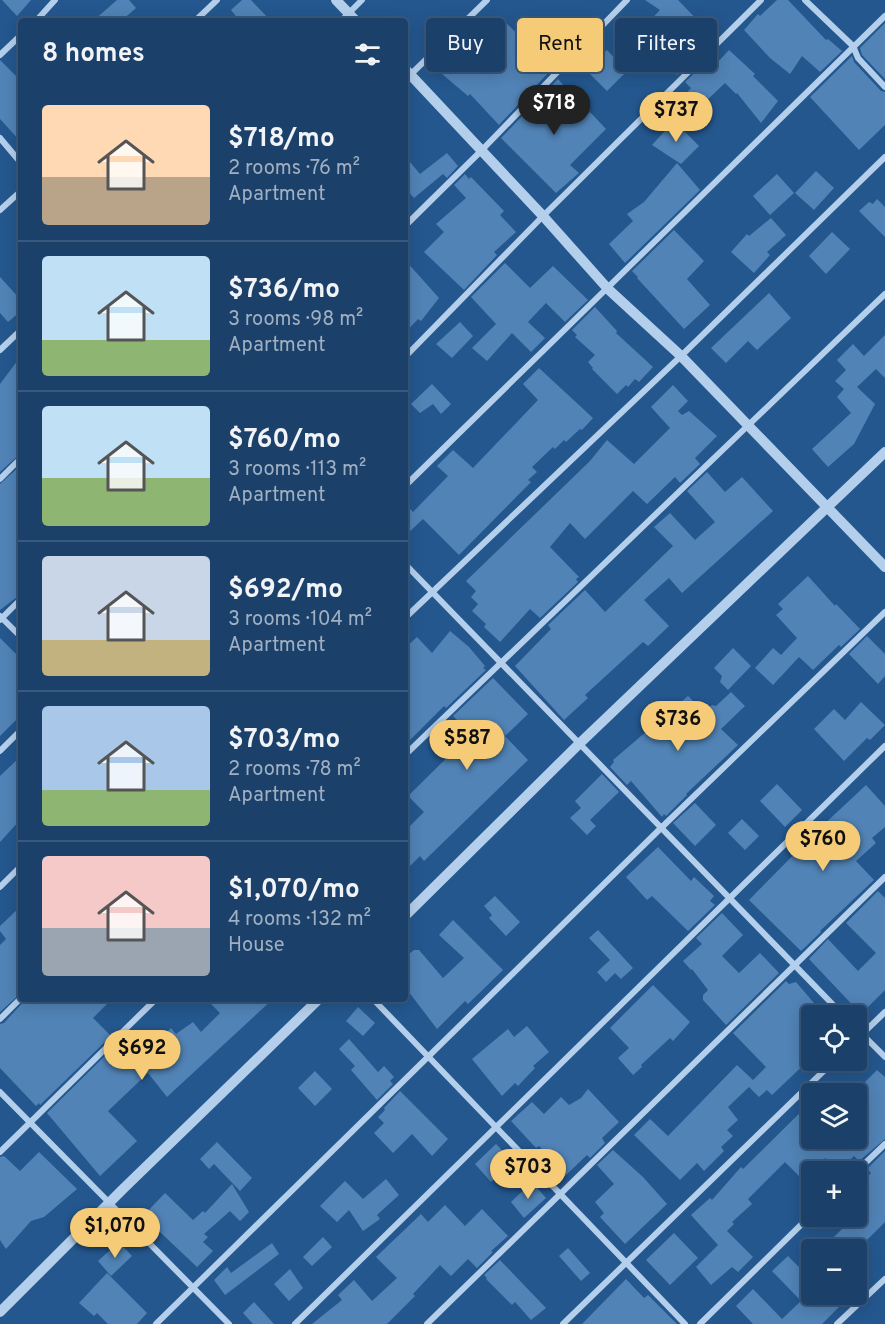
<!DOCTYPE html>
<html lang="en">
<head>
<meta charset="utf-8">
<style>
	:root { --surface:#1b416a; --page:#284c72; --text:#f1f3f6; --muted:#a0afc1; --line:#395a7e; --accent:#f5cb78 }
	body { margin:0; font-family:Overpass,sans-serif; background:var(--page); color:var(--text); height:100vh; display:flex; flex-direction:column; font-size:22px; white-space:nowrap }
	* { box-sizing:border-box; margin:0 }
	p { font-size:20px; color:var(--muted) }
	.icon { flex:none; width:33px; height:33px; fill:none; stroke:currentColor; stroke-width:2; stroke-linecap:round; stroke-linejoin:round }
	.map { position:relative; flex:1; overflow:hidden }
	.sheet { position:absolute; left:18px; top:18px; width:390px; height:984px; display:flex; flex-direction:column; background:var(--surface); border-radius:6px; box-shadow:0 3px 15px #0003,0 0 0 2px var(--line) }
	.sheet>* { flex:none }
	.banner { position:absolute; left:426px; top:18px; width:369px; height:54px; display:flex; gap:12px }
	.tools { position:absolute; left:801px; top:1005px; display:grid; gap:12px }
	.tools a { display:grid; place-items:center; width:66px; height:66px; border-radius:6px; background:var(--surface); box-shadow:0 3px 15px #0003,0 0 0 2px var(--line); font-size:30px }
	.price { position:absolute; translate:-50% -51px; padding:0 14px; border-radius:21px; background:var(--accent); color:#111; font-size:20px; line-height:39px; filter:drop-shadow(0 2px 3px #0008) }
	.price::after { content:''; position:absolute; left:50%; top:36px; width:18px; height:14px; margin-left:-9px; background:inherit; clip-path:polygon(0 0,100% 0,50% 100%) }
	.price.current { background:#222; color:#fff }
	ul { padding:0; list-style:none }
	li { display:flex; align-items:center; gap:18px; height:150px; padding:0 24px }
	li+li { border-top:2px solid var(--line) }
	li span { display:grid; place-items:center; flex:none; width:168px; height:120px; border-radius:6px; color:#555 }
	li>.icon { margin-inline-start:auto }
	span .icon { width:72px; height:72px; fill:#fffc; stroke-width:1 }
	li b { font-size:26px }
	h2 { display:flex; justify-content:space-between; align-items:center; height:72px; padding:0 24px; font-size:26px }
	.chip { padding:0 21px; border-radius:6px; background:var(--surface); box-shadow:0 3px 15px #0003,0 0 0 2px var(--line); font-size:21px; line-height:54px }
	.chip.current { background:var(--accent); color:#111 }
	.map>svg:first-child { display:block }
</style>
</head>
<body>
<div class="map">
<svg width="885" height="1324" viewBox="0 0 885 1324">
	<rect width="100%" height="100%" fill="#24578e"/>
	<g fill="#5183b6">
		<polygon points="2,0 31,0 17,16"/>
		<polygon points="117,0 129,0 136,8 121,21 93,21"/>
		<polygon points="242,0 251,0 271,21 240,21 231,10"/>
		<polygon points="645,0 678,0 707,30 693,45 701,52 677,75 658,58 638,33 660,10"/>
		<polygon points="777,0 788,0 826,40 828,39 842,51 820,72 802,56 790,74 770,58 744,30 758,14 760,16"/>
		<polygon points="502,19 529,45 544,29 565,55 499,125 470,94 468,96 442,74 485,36 482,34"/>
		<polygon points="885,23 885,79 862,55 860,48"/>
		<polygon points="607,50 627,71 607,91 586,70"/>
		<polygon points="729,50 755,74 753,76 778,101 761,123 737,93 736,94 725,83 681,125 671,115 682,103 680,100 691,88 685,82 708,60 715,65"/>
		<polygon points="852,56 854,62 881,91 885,92 885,125 859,150 810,97"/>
		<polygon points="0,60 21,81 21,142 0,119"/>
		<polygon points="558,79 588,114 590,112 606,129 570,165 579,173 556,193 501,138"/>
		<polygon points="674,121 699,146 681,164 652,145"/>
		<polygon points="447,153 458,166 447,178 443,174 414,198 405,188 405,156 420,174"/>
		<polygon points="677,163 700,190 625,263 609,244 633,221 627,214 644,202"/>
		<polygon points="816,171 834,188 814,210 795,193"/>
		<polygon points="465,174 469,179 471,177 504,211 500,215 516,232 494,252 497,255 464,290 424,252 444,232 436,224 466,198 454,185"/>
		<polygon points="777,174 794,193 770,215 753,196"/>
		<polygon points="877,199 885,207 885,237 859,211 869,202 873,204"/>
		<polygon points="771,218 786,235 767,252 770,255 754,273 731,252 747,234 749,236"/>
		<polygon points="674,230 704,261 687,279 710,305 684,329 637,278 638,277 632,271"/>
		<polygon points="832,232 850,249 826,274 809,256"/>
		<polygon points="405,260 439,298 421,321 418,319 405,333"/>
		<polygon points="505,263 530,288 553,266 588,300 565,322 546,303 528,322 545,338 531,352 512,333 487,361 472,348 496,324 471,297"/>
		<polygon points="0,277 21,300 21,311 8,322 0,313"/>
		<polygon points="769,293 791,318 757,350 748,341 726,363 711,348"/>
		<polygon points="595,307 617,331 616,333 653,367 639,382 635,379 628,387 626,385 617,394 592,369 593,368 588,362 595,355 575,337 577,335 572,330"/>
		<polygon points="460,322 473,336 452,358 436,344"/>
		<polygon points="885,335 885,378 876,369 857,387 875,404 854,444 828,467 812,449 851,413 837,397 844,389 835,381 846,370 837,360 853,344 864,356"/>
		<polygon points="21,356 21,453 0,472 0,384"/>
		<polygon points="539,368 593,418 582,430 580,429 566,442 564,440 555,449 553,447 532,467 537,472 528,480 531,482 459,555 423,519 405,536 405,503 413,512 448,476 437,466 453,450 473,468 538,400 523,384"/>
		<polygon points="432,384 451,404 441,414 433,404 420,413 411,404"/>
		<polygon points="673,385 688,401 678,411 682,415 689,411 717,436 695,458 700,464 680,483 675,477 647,504 633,491 585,539 570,523 550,547 579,577 576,579 578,582 540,618 530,609 500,642 484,627 486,624 472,611 478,604 471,597 476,591 466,581 590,461 607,440 634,464 670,428 651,407"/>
		<polygon points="21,465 21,594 0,610 0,484"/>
		<polygon points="707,472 725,492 742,477 773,511 682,593 669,578 644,600 669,626 648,646 643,642 585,695 588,698 564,720 515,666 551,629 548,625 585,590 605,612 673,546 654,527 670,513 695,540 715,522 687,491"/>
		<polygon points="808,576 835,606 836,604 860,629 841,647 839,645 813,670 799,657 773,685 755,668 773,648 781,655 797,638 776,615 783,609 778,604"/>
		<polygon points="450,631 469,647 485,666 483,668 486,670 446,708 444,706 405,745 405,648 417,637 432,653"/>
		<polygon points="867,636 885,654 885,676 878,684 849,654"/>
		<polygon points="0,638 21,659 21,715 0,736"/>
		<polygon points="733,648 751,666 728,690 720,682 722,676 714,668"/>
		<polygon points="493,678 528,714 505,736 528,760 424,861 420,856 405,871 405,831 424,812 408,796 471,734 453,716"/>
		<polygon points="731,692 745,706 721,729 738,745 686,794 687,795 666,816 664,814 662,817 631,781 627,785 610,767 614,762 613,760 688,696 704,712 712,705 716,706"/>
		<polygon points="861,702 885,725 870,740 867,738 844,761 814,729 834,709 845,720"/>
		<polygon points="21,756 21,819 0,842 0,776"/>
		<polygon points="602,774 619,792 590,820 596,826 587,835 570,818 581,808 575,801"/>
		<polygon points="777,784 802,810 785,827 760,801"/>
		<polygon points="866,785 885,806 885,827 872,838 876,843 856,861 874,880 820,931 821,932 801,951 749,900 820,828"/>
		<polygon points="695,803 716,825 695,846 673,823"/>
		<polygon points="742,819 759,836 745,850 728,833"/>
		<polygon points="658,847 691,881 694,877 714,896 710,901 715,905 688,931 652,896 647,900 626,877"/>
		<polygon points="878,891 885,898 885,990 861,1014 809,959 828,939 858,971 876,953 846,923"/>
		<polygon points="495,896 520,922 506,936 489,918 492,915 484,906"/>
		<polygon points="21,906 21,993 0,1012 0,945 6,939 0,931 0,926"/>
		<polygon points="722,913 743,935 722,956 739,973 760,953 779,973 726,1025 703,1000 703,995 708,990 692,969 691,970 683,961 702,944 696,938"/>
		<polygon points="453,920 503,970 468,1004 465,1001 437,1029 405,987 405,957 414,950 419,950 443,978 464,958 439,935"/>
		<polygon points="598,930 633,968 621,979 615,973 606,982 597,972 610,960 589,938"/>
		<polygon points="786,981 789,984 796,982 825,1016 812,1016 812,1057 772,1095 767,1090 759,1097 749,1087 728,1107 738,1120 727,1130 733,1136 721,1147 724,1151 704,1171 697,1163 680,1180 634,1135 650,1119 668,1136 737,1065 753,1080 766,1067 733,1033"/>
		<polygon points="653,985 690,1022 673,1041 670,1038 641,1065 642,1067 633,1075 618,1058 629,1048 610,1028"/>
		<polygon points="26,999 112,999 93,1018 111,1036 40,1105 39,1103 36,1106 0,1068 0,1024 4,1023"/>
		<polygon points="206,999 273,999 167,1097 148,1073 108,1111 137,1141 100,1176 47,1113 118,1043 121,1046 124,1044 139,1062 171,1028 176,1034 193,1022 201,1032 220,1013"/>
		<polygon points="358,1007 375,1023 363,1036 346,1021"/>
		<polygon points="527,1026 549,1052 533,1066 535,1068 518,1086 515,1083 502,1096 472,1059 508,1029 514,1037"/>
		<polygon points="349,1039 378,1072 384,1066 394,1077 390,1081 393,1084 377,1100 351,1070 355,1066 339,1049"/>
		<polygon points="877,1070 885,1077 885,1139 859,1161 854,1156 838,1172 825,1158 803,1180 785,1162 748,1199 752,1204 732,1222 734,1224 727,1231 753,1257 738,1272 732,1267 711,1285 696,1267 718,1245 691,1215 710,1198 712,1200 741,1167 743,1169 812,1101 812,1138 856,1138 856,1110 866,1101 856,1091"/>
		<polygon points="315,1071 332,1089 315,1106 298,1088"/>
		<polygon points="588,1089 619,1122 602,1138 605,1143 590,1158 587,1155 565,1176 539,1146 536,1148 511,1121 532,1102 544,1114 561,1097 569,1105 581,1098"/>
		<polygon points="400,1091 448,1139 432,1156 412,1134 393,1153 374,1133 384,1123 378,1117 385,1110 384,1108"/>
		<polygon points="217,1142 252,1178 240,1191 214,1164 209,1169 200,1159"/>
		<polygon points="496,1144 513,1162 491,1182 475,1164"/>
		<polygon points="613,1150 643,1177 667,1204 625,1244 600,1217 604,1213 595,1202 614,1184 597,1165"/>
		<polygon points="885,1151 885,1222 857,1250 821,1250 869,1202 856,1188 871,1173 867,1169"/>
		<polygon points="39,1152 77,1189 44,1217 31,1221 6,1249 0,1240 0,1157 4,1156 20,1171"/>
		<polygon points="386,1179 399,1195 377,1215 380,1219 363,1231 349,1210 337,1222 320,1206 345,1181 363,1199"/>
		<polygon points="532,1182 546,1198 524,1218 511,1202"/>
		<polygon points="232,1184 249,1212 240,1221 230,1211 204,1234 208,1237 203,1242 213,1251 197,1267 143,1216 165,1193 193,1220 203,1211 205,1213"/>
		<polygon points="445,1205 465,1226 482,1209 508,1236 491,1251 493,1252 477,1268 468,1259 451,1276 440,1265 413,1294 415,1296 387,1324 312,1324 342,1300 338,1295 354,1280 372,1301 397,1278 376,1257 421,1214 428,1222"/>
		<polygon points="674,1233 698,1258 670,1285 646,1260"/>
		<polygon points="323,1237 332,1247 312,1266 303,1257"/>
		<polygon points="119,1242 132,1256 111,1276 98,1261"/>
		<polygon points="272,1243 279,1254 225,1295 214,1280 227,1267 231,1273"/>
		<polygon points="568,1248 590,1273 581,1281 559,1256"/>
		<polygon points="788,1256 801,1269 812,1259 812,1294 852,1294 822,1324 753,1324 736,1306 753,1289 782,1319 801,1301 772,1271"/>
		<polygon points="500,1260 546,1308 531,1320 515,1302 512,1305 486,1279 487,1278 484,1275"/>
		<polygon points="290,1269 303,1288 289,1301 274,1284"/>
		<polygon points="107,1273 147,1313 137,1324 108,1324 97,1313 94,1316 79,1303"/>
		<polygon points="626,1279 644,1298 648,1295 677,1324 582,1324"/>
		<polygon points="254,1302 274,1324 253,1324 243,1313"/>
	</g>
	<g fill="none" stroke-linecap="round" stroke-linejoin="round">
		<g stroke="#b4cfeb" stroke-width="6">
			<polyline points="805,0 853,46 858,58 885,87"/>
			<polyline points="36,21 55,0"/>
			<polyline points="195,21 217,0"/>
			<polyline points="341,21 362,0"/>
			<polyline points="0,55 21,35"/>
			<polyline points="405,80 487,0"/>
			<polyline points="0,138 21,163"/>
			<polyline points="0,210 21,191"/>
			<polyline points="405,226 481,151 627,0"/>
			<polyline points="0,350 21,330"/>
			<polyline points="405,357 543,216 761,0"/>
			<polyline points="0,479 21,458"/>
			<polyline points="405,486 885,16"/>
			<polyline points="405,564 844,1016"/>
			<polyline points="0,616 21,637"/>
			<polyline points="405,618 681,356 885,157"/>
			<polyline points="0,620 21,599"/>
			<polyline points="0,751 21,730"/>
			<polyline points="405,755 885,294"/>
			<polyline points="0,887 21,866"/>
			<polyline points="373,999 685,1324"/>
			<polyline points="0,1019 21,998"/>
			<polyline points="856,1028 885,1057"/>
			<polyline points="856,1040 885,1012"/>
			<polyline points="0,1092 229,1324"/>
			<polyline points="0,1152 156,999"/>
			<polyline points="856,1172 885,1144"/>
			<polyline points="156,1324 661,828 885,612"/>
			<polyline points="295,1324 885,746"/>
			<polyline points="427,1324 885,877"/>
			<polyline points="563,1324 835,1060"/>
			<polyline points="700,1324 812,1214"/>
			<polyline points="837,1324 885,1279"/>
		</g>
		<g stroke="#b4cfeb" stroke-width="10">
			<polyline points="336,0 356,21"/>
			<polyline points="405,69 543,216 608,289 681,356 885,567"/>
			<polyline points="405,916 579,744 885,452"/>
			<polyline points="0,1312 123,1189 319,999"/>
		</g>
	</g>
</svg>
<div class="tools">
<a><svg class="icon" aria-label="locate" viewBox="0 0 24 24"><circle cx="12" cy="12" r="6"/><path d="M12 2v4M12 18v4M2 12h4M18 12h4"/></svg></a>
<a><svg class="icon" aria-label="layers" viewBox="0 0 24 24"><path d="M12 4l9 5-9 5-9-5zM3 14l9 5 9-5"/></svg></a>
<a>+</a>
<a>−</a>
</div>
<b class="price current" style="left:554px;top:136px">$718</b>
<b class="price" style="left:676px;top:143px">$737</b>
<b class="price" style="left:678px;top:752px">$736</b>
<b class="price" style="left:467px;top:771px">$587</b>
<b class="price" style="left:823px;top:872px">$760</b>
<b class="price" style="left:142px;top:1081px">$692</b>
<b class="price" style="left:528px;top:1200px">$703</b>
<b class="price" style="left:115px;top:1259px">$1,070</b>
<div class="banner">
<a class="chip">Buy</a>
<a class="chip current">Rent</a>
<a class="chip">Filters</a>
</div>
<section class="sheet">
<h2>8 homes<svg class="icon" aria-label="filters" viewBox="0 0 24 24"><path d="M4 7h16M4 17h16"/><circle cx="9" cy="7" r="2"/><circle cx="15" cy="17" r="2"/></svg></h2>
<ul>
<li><span style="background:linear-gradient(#ffd9b3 60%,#b9a48a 0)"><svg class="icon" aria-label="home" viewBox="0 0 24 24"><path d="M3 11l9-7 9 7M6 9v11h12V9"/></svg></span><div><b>$718/mo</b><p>2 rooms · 76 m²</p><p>Apartment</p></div></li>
<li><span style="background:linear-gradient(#bfe0f5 70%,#8fb573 0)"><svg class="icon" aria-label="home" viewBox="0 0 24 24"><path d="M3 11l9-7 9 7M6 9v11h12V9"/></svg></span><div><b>$736/mo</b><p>3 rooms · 98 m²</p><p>Apartment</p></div></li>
<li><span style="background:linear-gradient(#bfe0f5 60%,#8fb573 0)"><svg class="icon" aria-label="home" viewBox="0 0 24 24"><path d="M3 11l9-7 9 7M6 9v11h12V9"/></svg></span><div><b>$760/mo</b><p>3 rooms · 113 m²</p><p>Apartment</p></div></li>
<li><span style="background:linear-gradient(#c9d6e8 70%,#c2b280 0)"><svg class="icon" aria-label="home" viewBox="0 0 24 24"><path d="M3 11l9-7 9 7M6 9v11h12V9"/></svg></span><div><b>$692/mo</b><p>3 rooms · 104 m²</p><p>Apartment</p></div></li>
<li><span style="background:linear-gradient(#a9c7e8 70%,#8fb573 0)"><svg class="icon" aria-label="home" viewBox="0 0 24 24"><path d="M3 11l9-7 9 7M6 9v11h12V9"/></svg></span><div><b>$703/mo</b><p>2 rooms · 78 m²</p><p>Apartment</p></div></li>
<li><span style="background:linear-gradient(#f6c9c9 60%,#9aa5b1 0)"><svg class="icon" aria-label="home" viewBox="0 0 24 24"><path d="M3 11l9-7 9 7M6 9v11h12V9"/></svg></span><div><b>$1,070/mo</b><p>4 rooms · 132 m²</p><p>House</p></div></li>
</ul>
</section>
</div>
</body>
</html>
